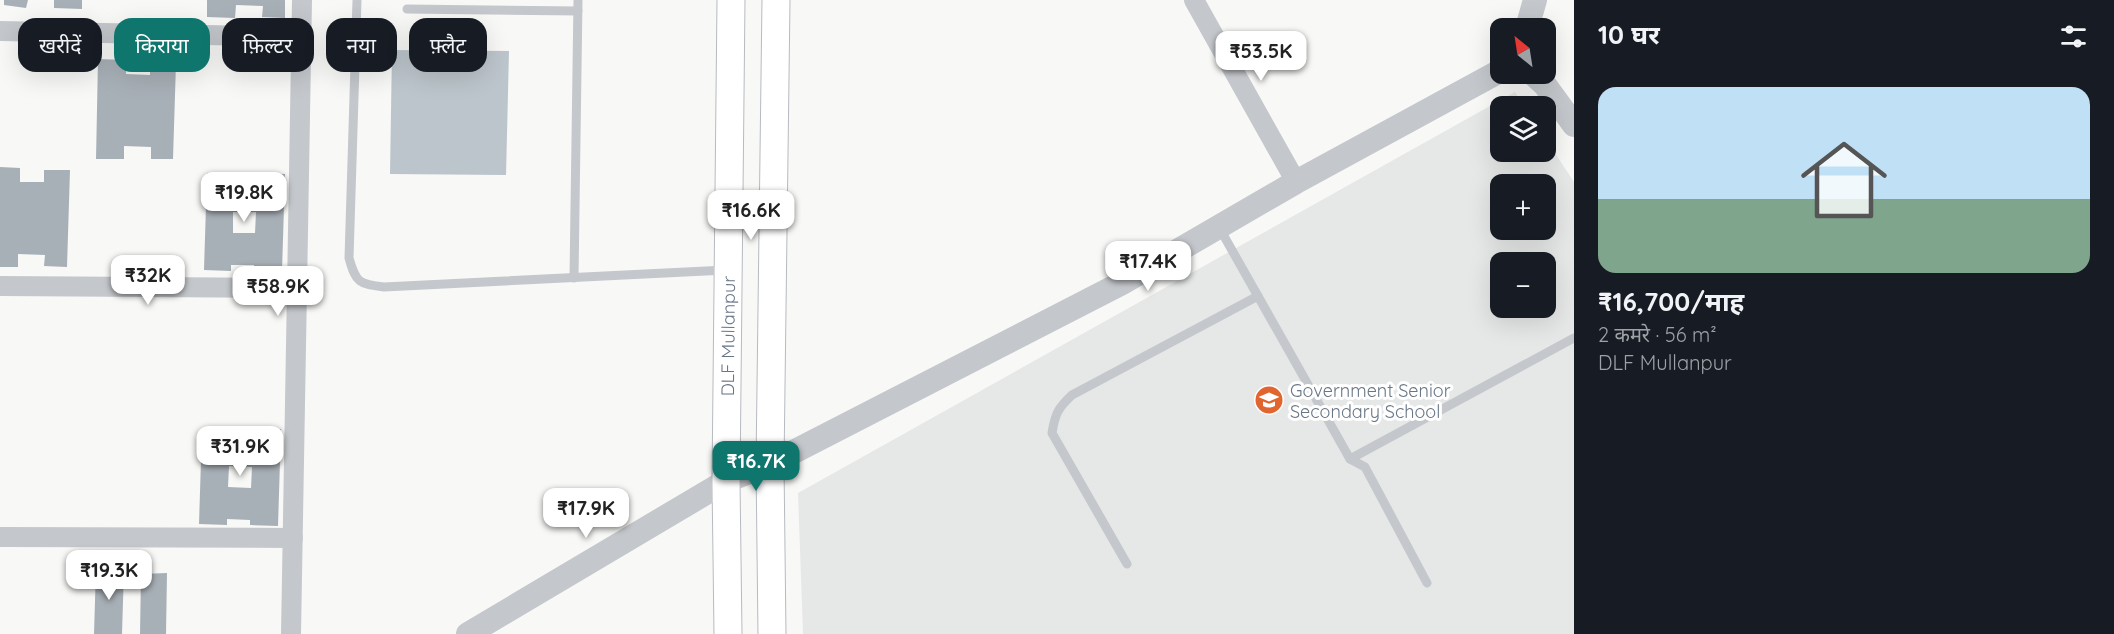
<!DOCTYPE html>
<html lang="hi">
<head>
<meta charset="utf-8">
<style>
	:root { --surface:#171b24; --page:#242831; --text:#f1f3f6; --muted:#9ea1a6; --accent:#0f766e }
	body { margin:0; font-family:Quicksand,"Noto Sans Devanagari",sans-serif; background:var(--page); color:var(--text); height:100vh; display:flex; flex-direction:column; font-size:22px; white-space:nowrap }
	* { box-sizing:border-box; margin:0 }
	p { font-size:20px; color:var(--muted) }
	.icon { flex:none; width:33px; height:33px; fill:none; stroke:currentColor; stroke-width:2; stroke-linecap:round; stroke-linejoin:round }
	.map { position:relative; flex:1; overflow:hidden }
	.drawer { display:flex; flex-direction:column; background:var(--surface); width:540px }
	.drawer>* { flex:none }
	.top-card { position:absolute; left:18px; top:18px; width:570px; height:54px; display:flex; gap:12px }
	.needle { width:39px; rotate:330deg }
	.fabs { position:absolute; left:1490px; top:18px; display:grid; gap:12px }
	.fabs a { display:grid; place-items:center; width:66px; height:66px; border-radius:12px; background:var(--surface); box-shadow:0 6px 24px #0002; font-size:30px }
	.price { position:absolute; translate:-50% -51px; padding:0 14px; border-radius:12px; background:#fff; color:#222; font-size:20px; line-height:39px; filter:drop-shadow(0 2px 3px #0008) }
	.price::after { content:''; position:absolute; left:50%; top:36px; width:18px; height:14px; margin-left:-9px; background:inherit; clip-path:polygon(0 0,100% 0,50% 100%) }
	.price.on { background:var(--accent); color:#fff }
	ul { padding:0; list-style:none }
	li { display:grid; align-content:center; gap:12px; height:318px; padding:0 24px }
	li span { display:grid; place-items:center; height:186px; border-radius:18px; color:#555 }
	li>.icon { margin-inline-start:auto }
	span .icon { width:108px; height:108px; fill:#fffc; stroke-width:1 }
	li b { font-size:26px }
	h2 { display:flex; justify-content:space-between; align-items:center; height:72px; padding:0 24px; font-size:26px }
	.chip { padding:0 21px; border-radius:18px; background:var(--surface); box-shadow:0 6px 24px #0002; font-size:21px; line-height:54px }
	.chip.on { background:var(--accent); color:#fff }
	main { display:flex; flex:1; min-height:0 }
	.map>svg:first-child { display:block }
</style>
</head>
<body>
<main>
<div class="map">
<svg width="1574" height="634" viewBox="0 0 1574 634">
	<rect width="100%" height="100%" fill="#f8f8f6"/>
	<path fill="#e6e7e7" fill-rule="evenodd" d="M1515 92 1524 106H1500V152H1545V138L1574 182V634H803L798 493ZM1500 184H1545V230H1500ZM1500 262H1545V308H1500Z"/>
	<polygon fill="#bcc5cb" points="392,50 509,51 506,175 390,174"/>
	<g fill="#a8b0b7" fill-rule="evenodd">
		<polygon points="4,0 28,0 26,8 4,5"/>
		<polygon points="54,0 82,0 82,9 54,8"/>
		<polygon points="207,0 285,0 285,18 262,17 263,6 236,5 235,18 207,17"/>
		<polygon points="98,59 127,60 126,74 150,75 150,62 176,63 173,159 151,159 151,147 124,146 124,159 96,159"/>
		<polygon points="0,167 20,168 20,182 44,182 44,170 70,170 67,267 44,266 45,255 18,254 18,267 0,267"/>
		<path d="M207 173 234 174V182L257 183V174H285L282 271H254V265H231V271L204 270ZM233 212H256L255 233H233Z"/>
		<path d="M202 428H230V437H253V428L281 429 278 526 250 525V520L227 519V525L199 524ZM229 466 252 467 251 488 228 487Z"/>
		<polygon points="96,568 124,569 122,634 94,634"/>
		<polygon points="167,573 166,634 140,634 141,574"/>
	</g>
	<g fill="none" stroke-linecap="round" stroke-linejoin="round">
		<g stroke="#b6bbc0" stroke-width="29">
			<g id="secondary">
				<path id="s1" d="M728 634 726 481 731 0"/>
				<polyline points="772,634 770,464 776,0"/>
			</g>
		</g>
		<g stroke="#c4c7cb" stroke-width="9">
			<path d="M357 0 349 258C356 283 359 284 384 287L726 270"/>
			<polyline points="407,9 578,11"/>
			<polyline points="1220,229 1350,459 1365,467 1427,583"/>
			<polyline points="574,278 578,0"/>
			<polyline points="1350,459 1574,338"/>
			<path d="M1127 564 1052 433C1055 414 1058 408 1072 395L1258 296"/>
		</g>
		<g stroke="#c4c7cb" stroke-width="20">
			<polyline points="1194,0 1296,182"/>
			<polyline points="0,31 302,37"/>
			<polyline points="0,286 297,288"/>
			<polyline points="0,537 293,538"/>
			<polyline points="291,634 302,0"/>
		</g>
		<g stroke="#c4c7cb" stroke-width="24">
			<polyline points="1527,28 1535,0"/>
			<polyline points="1533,74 1545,85 1574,125"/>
			<polyline points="468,634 726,481 770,464 1122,283 1296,182 1500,71"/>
		</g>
		<use href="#secondary" stroke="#fff" stroke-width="27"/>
	</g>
	<defs>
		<g id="school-disc" transform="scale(1.5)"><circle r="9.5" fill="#e0652e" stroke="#fff"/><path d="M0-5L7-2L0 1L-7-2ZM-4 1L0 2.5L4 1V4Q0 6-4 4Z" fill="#fff"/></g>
	</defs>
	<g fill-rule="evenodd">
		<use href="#school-disc" x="1269" y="400"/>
	</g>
	<g text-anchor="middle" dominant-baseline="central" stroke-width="6" stroke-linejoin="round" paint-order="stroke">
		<g font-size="18" fill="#687686" stroke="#fff">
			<text stroke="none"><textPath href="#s1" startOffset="298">DLF Mullanpur</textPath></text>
		</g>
		<g font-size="18" fill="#687686" stroke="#fff" text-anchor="start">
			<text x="1290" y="390">Government Senior<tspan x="1290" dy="21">Secondary School</tspan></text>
		</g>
	</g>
</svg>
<div class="fabs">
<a><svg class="needle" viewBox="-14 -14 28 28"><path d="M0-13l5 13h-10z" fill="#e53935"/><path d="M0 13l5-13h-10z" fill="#9ea1a6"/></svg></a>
<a><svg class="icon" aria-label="layers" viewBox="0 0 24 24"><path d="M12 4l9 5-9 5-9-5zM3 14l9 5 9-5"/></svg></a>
<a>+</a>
<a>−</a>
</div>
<b class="price" style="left:1261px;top:82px">₹53.5K</b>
<b class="price" style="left:244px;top:223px">₹19.8K</b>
<b class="price" style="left:751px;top:241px">₹16.6K</b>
<b class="price" style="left:1148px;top:292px">₹17.4K</b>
<b class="price" style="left:148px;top:306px">₹32K</b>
<b class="price" style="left:278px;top:317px">₹58.9K</b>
<b class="price" style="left:240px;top:477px">₹31.9K</b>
<b class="price on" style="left:756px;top:492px">₹16.7K</b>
<b class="price" style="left:586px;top:539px">₹17.9K</b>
<b class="price" style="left:109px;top:601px">₹19.3K</b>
<div class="top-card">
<a class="chip">खरीदें</a>
<a class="chip on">किराया</a>
<a class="chip">फ़िल्टर</a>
<a class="chip">नया</a>
<a class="chip">फ़्लैट</a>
</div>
</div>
<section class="drawer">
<h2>10 घर<svg class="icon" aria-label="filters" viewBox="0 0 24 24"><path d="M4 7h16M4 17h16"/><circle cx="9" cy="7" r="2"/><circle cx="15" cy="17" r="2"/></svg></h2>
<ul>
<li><span style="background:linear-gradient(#bfe0f5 60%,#7fa58c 0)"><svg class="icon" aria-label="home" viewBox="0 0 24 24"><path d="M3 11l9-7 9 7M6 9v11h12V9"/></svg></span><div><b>₹16,700/माह</b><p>2 कमरे · 56 m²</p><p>DLF Mullanpur</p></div></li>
</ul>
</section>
</main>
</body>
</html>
